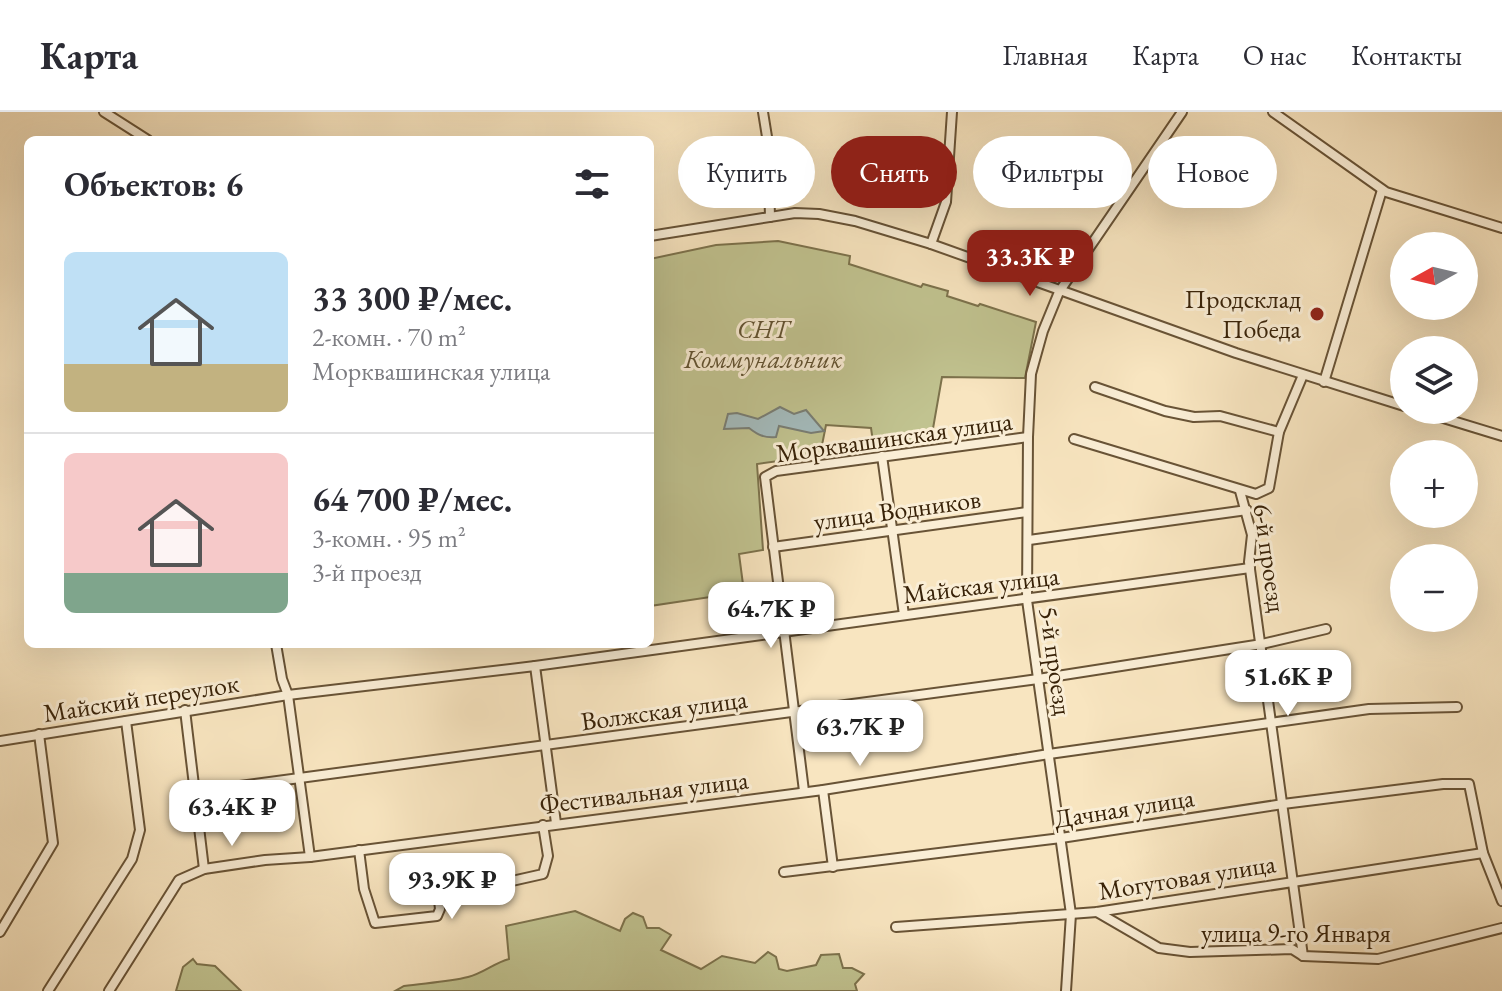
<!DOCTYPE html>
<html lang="ru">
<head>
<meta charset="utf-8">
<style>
	:root { --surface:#fff; --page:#f7f7f7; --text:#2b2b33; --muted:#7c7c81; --line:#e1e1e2; --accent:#8f2418 }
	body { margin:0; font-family:"EB Garamond",serif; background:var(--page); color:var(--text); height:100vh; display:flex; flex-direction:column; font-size:30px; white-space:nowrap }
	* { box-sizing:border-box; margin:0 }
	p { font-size:26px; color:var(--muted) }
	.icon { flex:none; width:44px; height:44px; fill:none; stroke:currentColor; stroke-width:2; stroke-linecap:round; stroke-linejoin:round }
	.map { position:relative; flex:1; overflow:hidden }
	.panel { position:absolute; left:24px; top:24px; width:630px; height:512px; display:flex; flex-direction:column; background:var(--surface); border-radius:12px; box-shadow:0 8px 32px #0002 }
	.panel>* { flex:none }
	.banner { position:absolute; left:678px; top:24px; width:704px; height:72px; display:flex; gap:16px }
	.needle { width:52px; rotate:262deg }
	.buttons { position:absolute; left:1390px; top:120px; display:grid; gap:16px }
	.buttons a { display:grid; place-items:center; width:88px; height:88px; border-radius:50%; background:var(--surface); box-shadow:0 8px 32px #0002; font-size:40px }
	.price { position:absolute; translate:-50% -68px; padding:0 18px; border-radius:16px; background:#fff; color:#222; font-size:26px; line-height:52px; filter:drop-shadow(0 2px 4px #0008) }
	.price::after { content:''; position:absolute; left:50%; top:48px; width:24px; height:18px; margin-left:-12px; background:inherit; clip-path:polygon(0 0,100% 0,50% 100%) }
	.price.active { background:var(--accent); color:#fff }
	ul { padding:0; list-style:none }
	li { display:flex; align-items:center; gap:24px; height:200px; padding:0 40px }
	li+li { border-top:2px solid var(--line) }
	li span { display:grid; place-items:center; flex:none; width:224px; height:160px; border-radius:12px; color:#555 }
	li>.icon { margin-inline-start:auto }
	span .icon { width:96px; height:96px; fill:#fffc; stroke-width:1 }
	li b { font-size:34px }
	h2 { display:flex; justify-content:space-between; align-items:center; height:96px; padding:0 40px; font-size:34px }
	.pill { padding:0 28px; border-radius:36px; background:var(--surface); box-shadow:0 8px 32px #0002; font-size:28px; line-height:72px }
	.pill.active { background:var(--accent); color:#fff }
	header { display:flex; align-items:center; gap:48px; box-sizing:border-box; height:112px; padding:0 40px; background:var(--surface); border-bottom:2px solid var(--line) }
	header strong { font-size:38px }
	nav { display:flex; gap:44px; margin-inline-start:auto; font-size:28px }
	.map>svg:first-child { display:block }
</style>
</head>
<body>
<header>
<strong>Карта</strong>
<nav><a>Главная</a><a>Карта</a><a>О нас</a><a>Контакты</a></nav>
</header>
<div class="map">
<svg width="1502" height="879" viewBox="0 0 1502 879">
	<rect width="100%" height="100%" fill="#f8e5c0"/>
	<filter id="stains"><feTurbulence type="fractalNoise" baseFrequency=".0025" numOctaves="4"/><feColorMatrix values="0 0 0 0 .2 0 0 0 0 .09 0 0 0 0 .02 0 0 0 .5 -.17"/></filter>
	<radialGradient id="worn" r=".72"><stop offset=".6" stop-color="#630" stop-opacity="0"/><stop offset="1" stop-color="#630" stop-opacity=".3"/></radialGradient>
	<g fill="#c1c390" stroke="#7c724c" stroke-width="2">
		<polygon points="778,129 850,144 849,152 921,175 923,172 948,179 947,184 978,194 980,192 1036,210 1025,266 942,265 931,328 873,330 871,316 826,313 822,333 823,343 757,352 763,438 739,442 744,480 650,494 650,147 716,133"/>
		<path d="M575 799 620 819 625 807 633 801 643 805 647 816H659L671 823 661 838 701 857 722 844 755 851 768 840 776 845 779 857 787 859 816 853 821 843 839 842 843 856H852L864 862 855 872 857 879H395L404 874C425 871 448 870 468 865 484 861 494 851 509 847L506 814Z"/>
		<polygon points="193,847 197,852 215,854 241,879 176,879 183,855"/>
	</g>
	<path fill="#a4bcbe" stroke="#797e75" stroke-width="2" d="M780 295 794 302 806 298 824 319 811 321 779 314 776 325C764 326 758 323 749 316L724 317 728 302 737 301 758 307Z"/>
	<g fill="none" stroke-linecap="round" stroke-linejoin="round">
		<g stroke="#685336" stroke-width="12">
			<g id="street">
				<polyline points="104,0 148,28"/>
				<polyline points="763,0 768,31 770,105"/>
				<polyline points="1273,0 1386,80 1502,116"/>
				<polyline points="650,124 795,101 819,102 855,109 931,132 1236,241 1404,294"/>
				<polyline points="931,132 946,90 952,0"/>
				<polyline points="1324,270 1382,78"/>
				<polyline points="1095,275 1165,299 1194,305 1220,304 1279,320"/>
				<polyline points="1417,298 1502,324"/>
				<polyline points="1074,327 1256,382 1269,376 1279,320 1303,263"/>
				<polyline points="882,344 904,503"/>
				<polyline points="1240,379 1252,423 1249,450 1303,844"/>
				<polyline points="1029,428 1247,398"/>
				<polyline points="773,435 1027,400"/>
				<polyline points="276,532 282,567 288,583 310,745"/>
				<polyline points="535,554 556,711"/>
				<polyline points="185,598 204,757"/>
				<polyline points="0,629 288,583 535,554 1250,456"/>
				<polyline points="823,678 833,755"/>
				<polyline points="804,679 765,365 776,359 1028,325"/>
				<polyline points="195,680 1038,567 1262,532 1326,517"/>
				<polyline points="359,738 364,777 375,811 437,804 440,797 438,780 499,772 543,762 548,744 543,713"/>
				<polyline points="784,760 1061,726 1283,692 1443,672 1469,672 1483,741 1502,789"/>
				<polyline points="1097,800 1159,836 1190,840 1292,837 1303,844 1378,847 1502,816"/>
				<polyline points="896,815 1097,800 1483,741"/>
				<polyline points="0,820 53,731 39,622"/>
				<polyline points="48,879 132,747 140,718 126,609"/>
				<polyline points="109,879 179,768 204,757 265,748 310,745 823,678 1049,642 1369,597 1457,595"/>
				<polyline points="1066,879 1071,802 1027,488 1028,325 1031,262 1043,219 1059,180 1182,0"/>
			</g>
		</g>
		<use href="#street" stroke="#faeed6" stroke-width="8"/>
	</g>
	<circle fill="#8f2418" stroke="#faeed6" stroke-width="3" cx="1317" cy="202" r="8"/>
	<g text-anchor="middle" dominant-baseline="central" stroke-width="6" stroke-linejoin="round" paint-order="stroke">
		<g font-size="26" fill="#382208" stroke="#faeed6" text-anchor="end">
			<text x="1301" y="187">Продсклад<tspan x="1301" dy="30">Победа</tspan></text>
		</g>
		<g font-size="26" font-style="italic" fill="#615231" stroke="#faeed6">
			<text x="763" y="217">СНТ<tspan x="763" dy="30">Коммунальник</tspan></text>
		</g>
		<g font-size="26" fill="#382208" stroke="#faeed6">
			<text transform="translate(894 325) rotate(-8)">Морквашинская улица</text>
			<text transform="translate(897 398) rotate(-8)">улица Водников</text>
			<text transform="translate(1270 446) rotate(82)">6-й проезд</text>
			<text transform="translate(981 473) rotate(-7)">Майская улица</text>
			<text transform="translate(1056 549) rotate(82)">5-й проезд</text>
			<text transform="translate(141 586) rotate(-9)">Майский переулок</text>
			<text transform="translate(664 598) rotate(-8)">Волжская улица</text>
			<text transform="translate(644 680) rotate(-7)">Фестивальная улица</text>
			<text transform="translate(1124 696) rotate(-9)">Дачная улица</text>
			<text transform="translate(1187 765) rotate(-9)">Могутовая улица</text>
			<text x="1296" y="821">улица 9-го Января</text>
		</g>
	</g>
	<rect width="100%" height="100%" filter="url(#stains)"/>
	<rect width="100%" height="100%" fill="url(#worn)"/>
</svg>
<div class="buttons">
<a><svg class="needle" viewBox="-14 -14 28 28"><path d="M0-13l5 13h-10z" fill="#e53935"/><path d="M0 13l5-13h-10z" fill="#7c7c81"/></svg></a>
<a><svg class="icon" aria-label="layers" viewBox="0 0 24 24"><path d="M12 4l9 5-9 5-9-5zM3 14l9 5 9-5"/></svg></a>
<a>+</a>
<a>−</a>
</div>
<b class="price active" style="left:1030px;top:186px">33.3K ₽</b>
<b class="price" style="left:771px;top:538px">64.7K ₽</b>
<b class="price" style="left:1288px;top:606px">51.6K ₽</b>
<b class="price" style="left:860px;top:656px">63.7K ₽</b>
<b class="price" style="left:232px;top:736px">63.4K ₽</b>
<b class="price" style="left:452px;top:809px">93.9K ₽</b>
<div class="banner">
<a class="pill">Купить</a>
<a class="pill active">Снять</a>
<a class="pill">Фильтры</a>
<a class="pill">Новое</a>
</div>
<section class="panel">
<h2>Объектов: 6<svg class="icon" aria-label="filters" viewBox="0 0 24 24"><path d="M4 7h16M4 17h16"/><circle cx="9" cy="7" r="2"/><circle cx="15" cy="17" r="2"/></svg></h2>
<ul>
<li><span style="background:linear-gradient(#bfe0f5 70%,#c2b280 0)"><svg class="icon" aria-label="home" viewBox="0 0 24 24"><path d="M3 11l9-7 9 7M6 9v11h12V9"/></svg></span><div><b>33 300 ₽/мес.</b><p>2-комн. · 70 m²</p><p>Морквашинская улица</p></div></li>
<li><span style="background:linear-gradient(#f6c9c9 75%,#7fa58c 0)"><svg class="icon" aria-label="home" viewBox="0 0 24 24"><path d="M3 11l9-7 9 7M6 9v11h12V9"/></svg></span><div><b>64 700 ₽/мес.</b><p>3-комн. · 95 m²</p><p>3-й проезд</p></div></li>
</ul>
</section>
</div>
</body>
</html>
